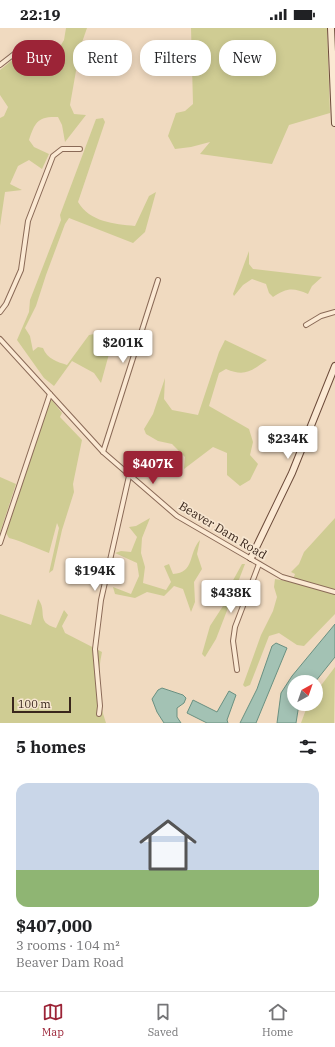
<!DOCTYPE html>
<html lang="en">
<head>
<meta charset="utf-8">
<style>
	:root { --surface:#fff; --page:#f2f2f2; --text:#202124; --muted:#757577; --line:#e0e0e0; --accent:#9c2437 }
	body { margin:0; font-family:"IBM Plex Serif",serif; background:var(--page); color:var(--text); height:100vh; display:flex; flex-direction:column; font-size:15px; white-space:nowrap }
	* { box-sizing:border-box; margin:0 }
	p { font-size:13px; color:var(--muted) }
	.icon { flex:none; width:22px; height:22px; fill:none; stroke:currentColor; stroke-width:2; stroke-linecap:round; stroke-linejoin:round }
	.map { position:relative; height:695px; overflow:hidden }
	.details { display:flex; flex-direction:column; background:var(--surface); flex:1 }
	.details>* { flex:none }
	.top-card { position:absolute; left:12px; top:12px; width:311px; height:36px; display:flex; gap:8px }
	.needle { width:26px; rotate:40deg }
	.tools { position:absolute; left:287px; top:647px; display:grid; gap:8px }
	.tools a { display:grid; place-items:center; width:36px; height:36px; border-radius:50%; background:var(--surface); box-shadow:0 2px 10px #0003; font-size:20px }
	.scale { position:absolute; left:12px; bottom:10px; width:59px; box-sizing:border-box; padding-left:4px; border:2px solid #39261c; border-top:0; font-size:11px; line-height:14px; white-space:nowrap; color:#39261c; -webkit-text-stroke:3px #f7e6d0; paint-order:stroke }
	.price { position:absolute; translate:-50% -34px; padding:0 9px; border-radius:4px; background:#fff; color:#222; font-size:13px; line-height:26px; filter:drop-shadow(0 1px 2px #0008) }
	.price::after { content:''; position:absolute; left:50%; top:24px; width:12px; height:9px; margin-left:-6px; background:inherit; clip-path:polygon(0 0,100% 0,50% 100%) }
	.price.selected { background:var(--accent); color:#fff }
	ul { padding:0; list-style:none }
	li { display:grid; align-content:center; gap:8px; height:212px; padding:0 16px }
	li+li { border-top:1px solid var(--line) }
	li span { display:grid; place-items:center; height:124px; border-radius:12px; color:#555 }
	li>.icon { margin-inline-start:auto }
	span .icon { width:72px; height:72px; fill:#fffc; stroke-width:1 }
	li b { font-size:17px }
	h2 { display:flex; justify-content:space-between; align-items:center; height:48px; padding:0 16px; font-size:17px }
	.chip { padding:0 14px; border-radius:16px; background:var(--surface); box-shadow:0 2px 10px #0003; font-size:14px; line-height:36px }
	.chip.selected { background:var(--accent); color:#fff }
	.status { display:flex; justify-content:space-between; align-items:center; height:28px; padding:0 20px; background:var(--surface); direction:ltr }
	.status svg { height:11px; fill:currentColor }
	.menu { display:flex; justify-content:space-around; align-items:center; height:56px; border-top:1px solid var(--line); background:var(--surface); font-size:11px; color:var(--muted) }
	.menu a { display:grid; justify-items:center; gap:2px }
	.menu .selected { color:var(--accent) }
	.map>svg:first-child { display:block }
</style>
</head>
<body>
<div class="status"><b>22:19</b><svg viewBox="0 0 49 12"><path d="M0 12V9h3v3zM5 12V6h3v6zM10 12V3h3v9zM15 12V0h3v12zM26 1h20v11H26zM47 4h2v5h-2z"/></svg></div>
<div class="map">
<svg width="335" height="695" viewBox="0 0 335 695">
	<rect width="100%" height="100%" fill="#f0dac0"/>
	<g fill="#cfcc93">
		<path d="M66 0H87L80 20 70 77 74 86 86 87 65 114 62 97 58 89C38 88 35 94 29 112L34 119 49 126 42 141 29 132 18 138 10 156 22 162 5 164 0 198V90L4 88 8 79 0 67V42L21 25 29 15 43 26 55 27 64 12Z"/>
		<polygon points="191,0 327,0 330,85 289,97 272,136 200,126 210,114 191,119 175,121 168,108 176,85 185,83 193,76"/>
		<path d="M103 90 105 94 78 174C90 194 114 196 135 198L149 168 156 164 145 204 133 215 69 190 65 196 46 247 36 278 25 300 30 308 33 323 38 319 43 320C47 331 58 334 67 337L89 307 94 306 112 315 101 355 94 345 72 333 54 358 44 350 17 312 29 284 30 272 61 192 60 187 96 91Z"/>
		<path d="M249 223V236L253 241 322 249 312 258 308 266C293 259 286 260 273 269L269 265 266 256 252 251 243 257 234 268 233 266Z"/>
		<path d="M225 312 267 332C251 343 245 349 226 341L219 345 209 378 249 401 253 414 250 427 258 436 250 452 240 458 227 447V425L213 419 184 441 185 429 172 416 158 413 146 406 144 401 153 386 165 350 164 371 172 382 198 387 219 324Z"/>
		<path d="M51 371 62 385 60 389 82 412 73 456 74 464 62 502 53 542 49 545 59 500 57 495 49 525C35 520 24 514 9 510L6 505Z"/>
		<polygon points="0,449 16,456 0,505"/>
		<path d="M150 490 142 510 141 525 145 539 143 555 166 562 171 554 164 538 169 536 173 546C195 545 188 525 200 512L197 526 202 541 194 554 195 574 191 584 183 561 174 558 164 568 147 564 135 570 115 566 113 559 131 566 139 548 137 535 115 525 121 523 131 524 137 509 129 499 136 498Z"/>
		<polygon points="335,490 335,586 304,618 297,617 279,605 269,608 250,657 245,659 243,657 261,607 273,583 277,569 274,559 275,551 292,554 295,546 291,544 299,536 304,524"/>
		<polygon points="242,536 245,536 216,611 205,629 202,626 210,598 223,578 225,567"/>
		<path d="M38 571C48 583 35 594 56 600L64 582 68 587 62 598 65 605 102 624C97 646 98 673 106 695H0V586L31 597Z"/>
		<polygon points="335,639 334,695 301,695 308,676 316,676 316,664"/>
	</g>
	<g fill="#a3c2b4" stroke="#6a9081">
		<polygon points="335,596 335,629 315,654 294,654 294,676 299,676 296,695 277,695 281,665 292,648"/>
		<polygon points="276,615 287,620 256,695 240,695 257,661 272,618"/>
		<polygon points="162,660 183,667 186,670 184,675 177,680 177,689 181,695 164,695 157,684 152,671 158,662"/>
		<polygon points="229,663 236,667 227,692 228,695 207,695 187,685 193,672 217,684"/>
	</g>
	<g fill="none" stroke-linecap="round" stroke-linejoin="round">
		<g stroke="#8a6a57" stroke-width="6">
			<g id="street">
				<polyline points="0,37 18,23"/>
				<polyline points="0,284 6,276 21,242 28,193 53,128 62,121 80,121"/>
				<polyline points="306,297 321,288 335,284"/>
				<polyline points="0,311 103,424 177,488 282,549 335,564"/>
				<polyline points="103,424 158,252"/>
				<polyline points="0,515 50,366"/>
				<polyline points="237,642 233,613 235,599 259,536"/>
				<polyline points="99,686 100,678 95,621 101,572 129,448"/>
			</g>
		</g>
		<g stroke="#6c4b3a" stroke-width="8">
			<g id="secondary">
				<polyline points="331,0 335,95"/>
				<polyline points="251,530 292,445 335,338"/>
			</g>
		</g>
		<use href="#street" stroke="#fbe9d3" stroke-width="4"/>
		<use href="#secondary" stroke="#fbe9d3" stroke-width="6"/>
	</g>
	<g text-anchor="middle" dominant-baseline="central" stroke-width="3.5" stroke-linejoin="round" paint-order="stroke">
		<g font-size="12" fill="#39261c" stroke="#f7e6d0">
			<text transform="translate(223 502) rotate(31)">Beaver Dam Road</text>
		</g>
	</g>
</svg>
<div class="tools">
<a><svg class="needle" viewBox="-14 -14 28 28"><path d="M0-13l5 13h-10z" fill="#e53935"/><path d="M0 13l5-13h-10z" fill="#757577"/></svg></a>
</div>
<div class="scale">100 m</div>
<b class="price" style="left:123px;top:336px">$201K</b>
<b class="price" style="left:288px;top:432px">$234K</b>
<b class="price selected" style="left:153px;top:457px">$407K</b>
<b class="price" style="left:95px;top:564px">$194K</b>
<b class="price" style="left:231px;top:586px">$438K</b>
<div class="top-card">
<a class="chip selected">Buy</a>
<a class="chip">Rent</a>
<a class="chip">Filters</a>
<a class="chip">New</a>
</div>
</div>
<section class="details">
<h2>5 homes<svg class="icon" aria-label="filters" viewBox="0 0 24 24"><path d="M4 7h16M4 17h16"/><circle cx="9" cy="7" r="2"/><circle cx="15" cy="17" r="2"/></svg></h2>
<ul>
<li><span style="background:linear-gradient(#c9d6e8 70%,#8fb573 0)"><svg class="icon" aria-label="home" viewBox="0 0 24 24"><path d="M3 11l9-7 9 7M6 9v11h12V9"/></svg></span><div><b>$407,000</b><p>3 rooms · 104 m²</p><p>Beaver Dam Road</p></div></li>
</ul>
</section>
<nav class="menu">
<a class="selected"><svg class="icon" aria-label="map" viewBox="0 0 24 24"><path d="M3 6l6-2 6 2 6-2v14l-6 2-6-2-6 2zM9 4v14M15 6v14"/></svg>Map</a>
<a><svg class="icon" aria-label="saved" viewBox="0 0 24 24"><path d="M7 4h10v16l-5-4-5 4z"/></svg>Saved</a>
<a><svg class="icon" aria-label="home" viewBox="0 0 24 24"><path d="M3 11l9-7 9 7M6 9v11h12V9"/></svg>Home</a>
</nav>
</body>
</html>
